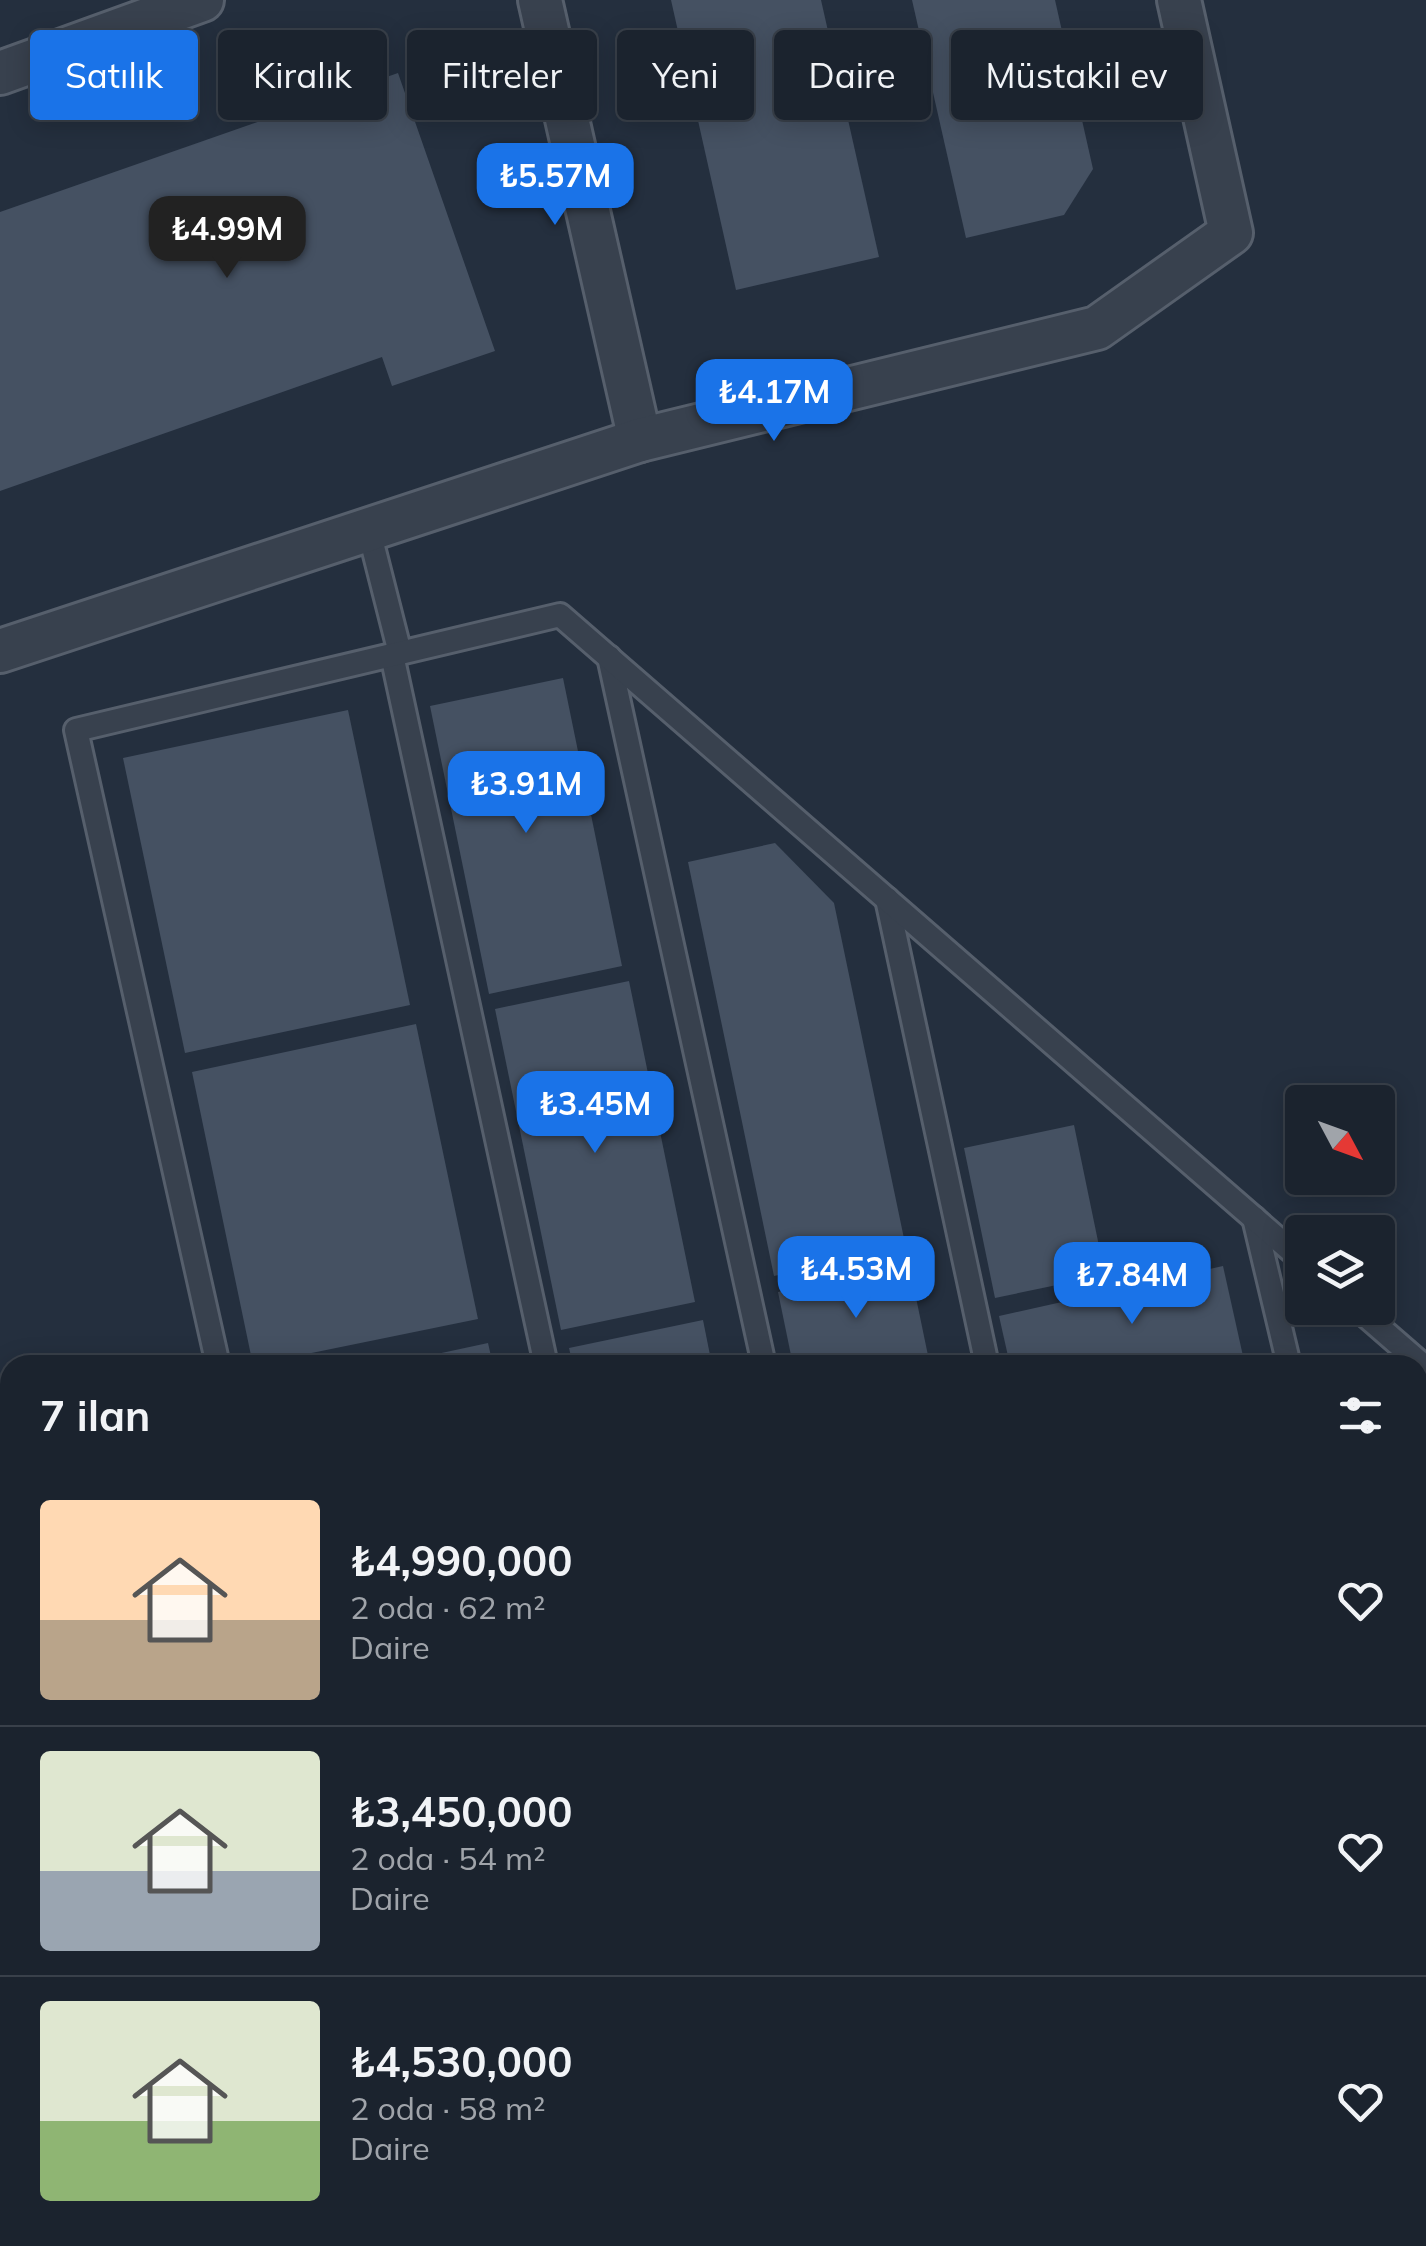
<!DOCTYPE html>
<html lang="tr">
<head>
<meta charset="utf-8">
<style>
	:root { --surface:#1b232e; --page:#242b36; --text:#f1f3f6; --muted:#a0a4aa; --line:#39404a; --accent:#1a73e8 }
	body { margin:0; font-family:Mulish,sans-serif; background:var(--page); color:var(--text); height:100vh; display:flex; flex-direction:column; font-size:38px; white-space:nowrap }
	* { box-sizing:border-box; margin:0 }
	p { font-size:32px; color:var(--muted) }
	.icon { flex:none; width:55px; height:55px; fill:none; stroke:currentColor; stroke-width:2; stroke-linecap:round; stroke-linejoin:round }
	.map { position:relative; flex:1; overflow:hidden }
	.details { position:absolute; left:0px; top:1355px; width:1428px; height:892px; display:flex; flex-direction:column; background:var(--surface); border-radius:30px 30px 0 0; box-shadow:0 5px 25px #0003,0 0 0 2px var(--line) }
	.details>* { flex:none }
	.guide { position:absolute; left:30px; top:30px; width:1368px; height:90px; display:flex; gap:20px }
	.needle { width:65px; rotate:131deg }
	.controls { position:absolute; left:1285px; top:1085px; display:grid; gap:20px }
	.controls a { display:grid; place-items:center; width:110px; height:110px; border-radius:10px; background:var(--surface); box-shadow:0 5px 25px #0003,0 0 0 2px var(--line); font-size:50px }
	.price { position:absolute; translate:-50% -85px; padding:0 22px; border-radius:20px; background:var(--accent); color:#fff; font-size:32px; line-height:65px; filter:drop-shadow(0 2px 5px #0008) }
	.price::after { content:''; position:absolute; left:50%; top:60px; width:30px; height:22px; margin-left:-15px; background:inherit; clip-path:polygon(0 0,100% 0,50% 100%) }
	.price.current { background:#222; color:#fff }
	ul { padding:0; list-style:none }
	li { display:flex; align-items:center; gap:30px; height:250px; padding:0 40px }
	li+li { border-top:2px solid var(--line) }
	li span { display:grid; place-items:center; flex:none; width:280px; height:200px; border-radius:10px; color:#555 }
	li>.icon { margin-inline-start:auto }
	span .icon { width:120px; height:120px; fill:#fffc; stroke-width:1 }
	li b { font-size:42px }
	h2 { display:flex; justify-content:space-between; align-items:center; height:120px; padding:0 40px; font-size:42px }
	.tag { padding:0 35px; border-radius:10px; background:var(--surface); box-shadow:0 5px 25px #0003,0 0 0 2px var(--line); font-size:35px; line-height:90px }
	.tag.current { background:var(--accent); color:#fff }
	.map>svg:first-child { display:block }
</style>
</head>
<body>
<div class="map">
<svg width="1426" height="2246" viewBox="0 0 1426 2246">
	<rect width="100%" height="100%" fill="#242f3e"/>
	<g fill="#455162">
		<polygon points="671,0 821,0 879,257 736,290"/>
		<polygon points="912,0 1055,0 1093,169 1064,215 966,238"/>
		<polygon points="398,73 495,351 392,386 382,357 0,491 0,212"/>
		<polygon points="563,678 622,966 489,994 430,706"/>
		<polygon points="348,710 410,1005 185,1053 123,758"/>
		<polygon points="775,843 834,903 906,1248 774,1276 688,862"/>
		<polygon points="629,981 695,1302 561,1330 495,1009"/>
		<polygon points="416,1024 478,1319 253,1365 192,1072"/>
		<polygon points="1074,1125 1105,1275 995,1298 964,1148"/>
		<polygon points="909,1264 930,1365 793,1365 778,1292"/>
		<polygon points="1223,1266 1245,1365 1010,1365 999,1316"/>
		<polygon points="703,1320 712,1365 573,1365 569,1348"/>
		<polygon points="488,1343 493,1365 395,1365 395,1363"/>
		<polygon points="1418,1421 1426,1429 1426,1479 1418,1481"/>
		<polygon points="1426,1493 1426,1800 1418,1802 1418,1495"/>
		<polygon points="1418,2178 1426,2205 1426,2246 1292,2246 1290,2238 1418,2238"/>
		<polygon points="1084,2238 1228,2238 1230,2246 1086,2246"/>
	</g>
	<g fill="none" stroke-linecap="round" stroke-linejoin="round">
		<g stroke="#565f6c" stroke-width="28">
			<g id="service">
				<polyline points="369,531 400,653"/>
				<polyline points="392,655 546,1365"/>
				<polyline points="609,657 764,1365"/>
				<polyline points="887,899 987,1365"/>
				<polyline points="1254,1218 1289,1365"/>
				<polyline points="1357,1308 1426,1368"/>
				<polyline points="218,1365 76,730 560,615 1302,1260"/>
				<polyline points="1418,1857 1426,1854"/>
				<polyline points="1418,2008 1426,2005"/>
				<polyline points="1418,2028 1426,2060"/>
				<polyline points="1038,2238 1040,2246"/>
				<polyline points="1267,2238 1270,2246"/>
			</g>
		</g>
		<g stroke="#565f6c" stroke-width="48">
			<g id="minor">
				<polyline points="540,0 640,440"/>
				<polyline points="0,73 202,0"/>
				<polyline points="0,651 640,440 1097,328 1231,233 1179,0"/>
			</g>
		</g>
		<use href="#service" stroke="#38414e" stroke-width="22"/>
		<use href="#minor" stroke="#38414e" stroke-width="42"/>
	</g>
</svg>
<div class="controls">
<a><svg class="needle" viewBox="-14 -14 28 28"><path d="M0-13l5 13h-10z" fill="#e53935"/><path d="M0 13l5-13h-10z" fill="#a0a4aa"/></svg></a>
<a><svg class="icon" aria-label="layers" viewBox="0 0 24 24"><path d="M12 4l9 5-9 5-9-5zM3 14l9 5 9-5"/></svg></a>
</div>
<b class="price" style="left:555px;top:228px">₺5.57M</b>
<b class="price current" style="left:227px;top:281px">₺4.99M</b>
<b class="price" style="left:774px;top:444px">₺4.17M</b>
<b class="price" style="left:526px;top:836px">₺3.91M</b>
<b class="price" style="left:595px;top:1156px">₺3.45M</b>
<b class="price" style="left:856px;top:1321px">₺4.53M</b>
<b class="price" style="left:1132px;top:1327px">₺7.84M</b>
<div class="guide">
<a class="tag current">Satılık</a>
<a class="tag">Kiralık</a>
<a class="tag">Filtreler</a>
<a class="tag">Yeni</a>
<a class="tag">Daire</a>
<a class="tag">Müstakil ev</a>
</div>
<section class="details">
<h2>7 ilan<svg class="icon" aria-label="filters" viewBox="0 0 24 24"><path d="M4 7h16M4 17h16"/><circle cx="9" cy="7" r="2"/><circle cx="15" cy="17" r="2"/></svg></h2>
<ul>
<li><span style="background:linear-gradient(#ffd9b3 60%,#b9a48a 0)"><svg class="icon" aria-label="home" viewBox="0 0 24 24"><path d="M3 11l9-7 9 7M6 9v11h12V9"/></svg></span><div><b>₺4,990,000</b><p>2 oda · 62 m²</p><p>Daire</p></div><svg class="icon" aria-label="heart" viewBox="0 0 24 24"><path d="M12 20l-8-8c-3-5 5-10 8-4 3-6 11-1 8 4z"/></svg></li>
<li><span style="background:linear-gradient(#dfe7d0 60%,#9aa5b1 0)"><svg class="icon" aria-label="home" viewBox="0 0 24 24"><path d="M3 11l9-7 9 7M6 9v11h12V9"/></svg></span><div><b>₺3,450,000</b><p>2 oda · 54 m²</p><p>Daire</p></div><svg class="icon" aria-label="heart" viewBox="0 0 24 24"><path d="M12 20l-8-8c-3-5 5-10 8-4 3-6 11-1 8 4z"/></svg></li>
<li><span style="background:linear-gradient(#dfe7d0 60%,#8fb573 0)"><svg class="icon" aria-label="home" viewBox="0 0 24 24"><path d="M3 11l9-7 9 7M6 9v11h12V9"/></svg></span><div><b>₺4,530,000</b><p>2 oda · 58 m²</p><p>Daire</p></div><svg class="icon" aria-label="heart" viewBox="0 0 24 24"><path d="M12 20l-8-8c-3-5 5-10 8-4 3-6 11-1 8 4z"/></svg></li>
</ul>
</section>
</div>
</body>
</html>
